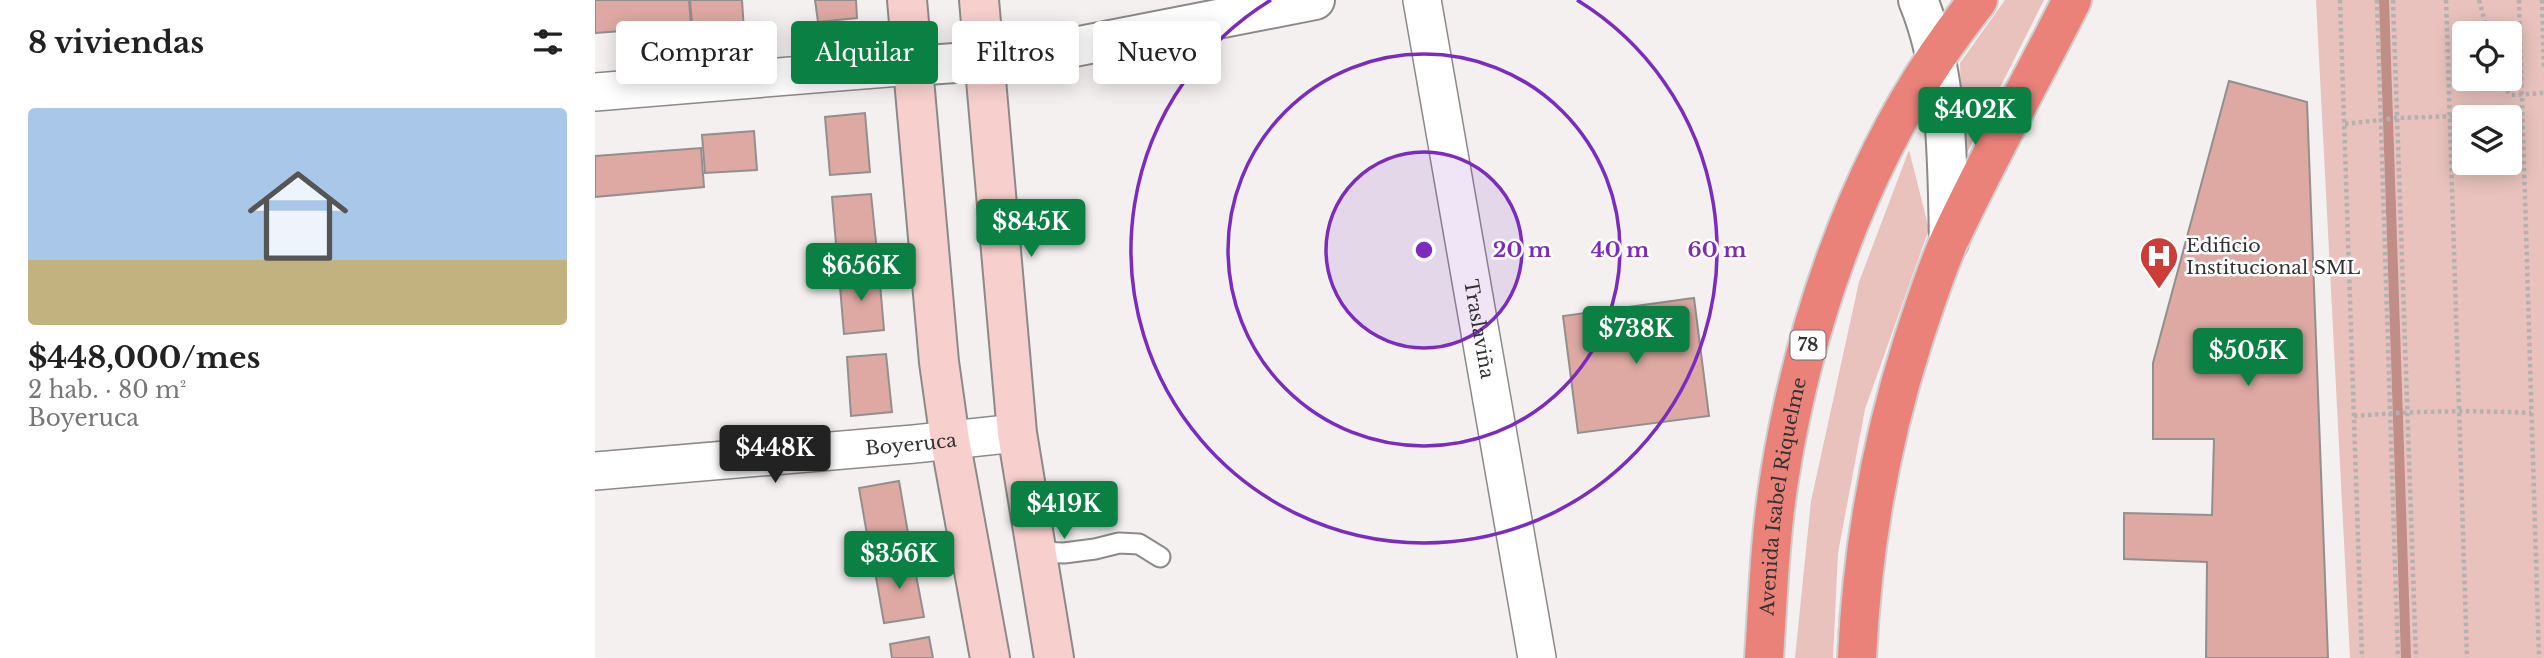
<!DOCTYPE html>
<html lang="es">
<head>
<meta charset="utf-8">
<style>
	:root { --surface:#fff; --page:#f6f6f6; --text:#222; --muted:#767676; --accent:#0b8043 }
	body { margin:0; font-family:"Libre Baskerville",serif; background:var(--page); color:var(--text); height:100vh; display:flex; flex-direction:column; font-size:26px; white-space:nowrap }
	* { box-sizing:border-box; margin:0 }
	p { font-size:23px; color:var(--muted) }
	.icon { flex:none; width:38px; height:38px; fill:none; stroke:currentColor; stroke-width:2; stroke-linecap:round; stroke-linejoin:round }
	.map { position:relative; flex:1; overflow:hidden }
	.details { display:flex; flex-direction:column; background:var(--surface); width:595px }
	.details>* { flex:none }
	.top-card { position:absolute; left:21px; top:21px; width:665px; height:63px; display:flex; gap:14px }
	.controls { position:absolute; left:1857px; top:21px; display:grid; gap:14px }
	.controls a { display:grid; place-items:center; width:70px; height:70px; border-radius:7px; background:var(--surface); box-shadow:0 4px 18px #0003; font-size:35px }
	.price { position:absolute; translate:-50% -60px; padding:0 16px; border-radius:7px; background:var(--accent); color:#fff; font-size:23px; line-height:46px; filter:drop-shadow(0 2px 4px #0008) }
	.price::after { content:''; position:absolute; left:50%; top:42px; width:21px; height:16px; margin-left:-10px; background:inherit; clip-path:polygon(0 0,100% 0,50% 100%) }
	.price.on { background:#222; color:#fff }
	ul { padding:0; list-style:none }
	li { display:grid; align-content:center; gap:14px; height:371px; padding:0 28px }
	li span { display:grid; place-items:center; height:217px; border-radius:7px; color:#555 }
	li>.icon { margin-inline-start:auto }
	span .icon { width:126px; height:126px; fill:#fffc; stroke-width:1 }
	li b { font-size:30px }
	h2 { display:flex; justify-content:space-between; align-items:center; height:84px; padding:0 28px; font-size:30px }
	.tag { padding:0 24px; border-radius:7px; background:var(--surface); box-shadow:0 4px 18px #0003; font-size:24px; line-height:63px }
	.tag.on { background:var(--accent); color:#fff }
	main { display:flex; flex:1; min-height:0 }
	.map>svg:first-child { display:block }
</style>
</head>
<body>
<main>
<section class="details">
<h2>8 viviendas<svg class="icon" aria-label="filters" viewBox="0 0 24 24"><path d="M4 7h16M4 17h16"/><circle cx="9" cy="7" r="2"/><circle cx="15" cy="17" r="2"/></svg></h2>
<ul>
<li><span style="background:linear-gradient(#a9c7e8 70%,#c2b280 0)"><svg class="icon" aria-label="home" viewBox="0 0 24 24"><path d="M3 11l9-7 9 7M6 9v11h12V9"/></svg></span><div><b>$448,000/mes</b><p>2 hab. · 80 m²</p><p>Boyeruca</p></div></li>
</ul>
</section>
<div class="map">
<svg width="1949" height="658" viewBox="0 0 1949 658">
	<rect width="100%" height="100%" fill="#f3f0ef"/>
	<g fill="#e9c2bd" fill-rule="evenodd">
		<polygon points="1410,0 1449,0 1368,161 1365,63"/>
		<path d="M1721 0H1949V658H1755ZM1914 33V79H1869V33ZM1914 117V163H1869V117Z"/>
		<polygon points="1314,150 1334,229 1270,409 1243,553 1238,658 1200,658 1216,501 1264,282"/>
	</g>
	<g fill="none" stroke-linecap="round" stroke-linejoin="round">
		<polyline stroke="#c08e87" stroke-width="10" points="1789,0 1811,658"/>
	</g>
	<g fill="#dda9a2" stroke="#928f8e" stroke-width="2">
		<polygon points="0,0 94,0 96,26 0,33"/>
		<polygon points="95,0 147,0 149,31 98,35"/>
		<polygon points="220,0 261,0 262,18 223,22"/>
		<polygon points="1634,81 1712,102 1733,658 1611,658 1612,562 1529,559 1529,513 1617,515 1619,439 1558,439 1558,363"/>
		<polygon points="270,113 275,172 235,175 230,117"/>
		<polygon points="159,131 162,170 110,173 107,135"/>
		<polygon points="106,148 109,187 0,197 0,156"/>
		<polygon points="276,194 282,252 242,256 237,197"/>
		<polygon points="284,272 289,330 249,334 244,275"/>
		<polygon points="1099,298 1114,416 983,433 968,316"/>
		<polygon points="291,354 297,412 256,416 252,357"/>
		<polygon points="304,481 314,539 274,546 264,488"/>
		<polygon points="318,559 329,617 289,623 279,566"/>
		<polygon points="334,637 338,658 297,658 295,644"/>
	</g>
	<g fill="none" stroke-linecap="round" stroke-linejoin="round">
		<g stroke="#8d8989" stroke-width="23">
			<polyline id="service" points="441,552 469,553 500,549 524,543 544,544 565,557"/>
		</g>
		<g stroke="#8d8989" stroke-width="40">
			<g id="minor">
				<path id="s1" d="M827 0 942 658"/>
				<polyline points="0,92 317,66"/>
				<path id="s2" d="M0 471 319 444 422 433"/>
			</g>
		</g>
		<g stroke="#8d8989" stroke-width="42">
			<g id="tertiary">
				<path d="M1323 0C1354 75 1352 162 1354 242"/>
				<polyline points="317,66 418,59 720,0"/>
			</g>
		</g>
		<g stroke="#8d8989" stroke-width="42">
			<g id="secondary">
				<polyline points="312,0 344,362 355,440 395,658"/>
				<polyline points="384,0 422,433 459,658"/>
			</g>
		</g>
		<g stroke="#cecece" stroke-width="42">
			<g id="trunk">
				<path id="s3" d="M1169 658C1173 597 1175 534 1185 474 1208 330 1260 177 1342 56 1355 37 1369 18 1383 0"/>
				<path d="M1262 658C1267 549 1285 444 1318 341 1329 307 1340 273 1354 241 1392 159 1437 80 1477 0"/>
			</g>
		</g>
		<g stroke="#b4b1b1" stroke-width="4.5" stroke-dasharray="3.5 3.5" stroke-linecap="butt">
			<polyline points="1745,0 1767,658"/>
			<polyline points="1782,0 1803,658"/>
			<polyline points="1798,0 1821,658"/>
			<polyline points="1851,0 1872,658"/>
			<polyline points="1884,0 1893,33"/>
			<polyline points="1924,0 1944,658"/>
			<polyline points="1947,0 1949,69"/>
			<polyline points="1904,79 1906,84 1916,95 1949,93"/>
			<polyline points="1750,124 1802,118 1927,114"/>
			<path d="M1759 416C1818 411 1877 410 1936 413"/>
		</g>
		<use href="#service" stroke="#fff" stroke-width="19"/>
		<use href="#minor" stroke="#fff" stroke-width="37"/>
		<use href="#tertiary" stroke="#fff" stroke-width="38"/>
		<use href="#secondary" stroke="#f7d0cd" stroke-width="38"/>
		<use href="#trunk" stroke="#ea827a" stroke-width="38"/>
	</g>
	<circle cx="829" cy="250" r="98" fill="#7b2cbf" fill-opacity=".12"/>
	<g fill="none" stroke="#7b2cbf" stroke-width="3.5">
		<circle cx="829" cy="250" r="98"/>
		<circle cx="829" cy="250" r="196"/>
		<path d="M982 0A293 293 0 1 1 676 0"/>
	</g>
	<defs>
		<g id="hospital-pin" transform="scale(2.0125)"><path d="M0 17L-7.5 6A9.5 9.5 0 1 1 7.5 6Z" fill="#cb3d36" stroke="#fff"/><path d="M-5-5h3v3.5h4V-5h3V5h-3V1.5h-4V5h-3Z" fill="#fff"/></g>
	</defs>
	<g fill-rule="evenodd">
		<use href="#hospital-pin" x="1564" y="256"/>
	</g>
	<g text-anchor="middle" dominant-baseline="central" stroke-width="5" stroke-linejoin="round" paint-order="stroke">
		<rect fill="#fff" stroke="#707070" stroke-width="2" x="1195.5" y="330.5" width="35" height="29" rx="5"/>
		<g font-size="18" font-weight="bold" fill="#333232">
			<text x="1213" y="345">78</text>
		</g>
		<g font-size="19" fill="#333232" stroke="#fff" text-anchor="start">
			<text x="1591" y="245">Edificio<tspan x="1591" dy="22">Institucional SML</tspan></text>
		</g>
		<g font-size="19" fill="#333232" stroke="#fff">
			<text stroke="none"><textPath href="#s1" startOffset="334">Traslaviña</textPath></text>
			<text stroke="none"><textPath href="#s2" startOffset="317">Boyeruca</textPath></text>
			<text stroke="none"><textPath href="#s3" startOffset="163">Avenida Isabel Riquelme</textPath></text>
		</g>
	</g>
	<circle cx="829" cy="250" r="10" fill="#7b2cbf" stroke="#fff" stroke-width="3.5"/>
	<g font-size="21" text-anchor="middle" font-weight="bold" fill="#7b2cbf" stroke="#fff" stroke-width="5" stroke-linejoin="round" paint-order="stroke">
		<text x="927" y="257">20 m</text>
		<text x="1025" y="257">40 m</text>
		<text x="1122" y="257">60 m</text>
	</g>
</svg>
<div class="controls">
<a><svg class="icon" aria-label="locate" viewBox="0 0 24 24"><circle cx="12" cy="12" r="6"/><path d="M12 2v4M12 18v4M2 12h4M18 12h4"/></svg></a>
<a><svg class="icon" aria-label="layers" viewBox="0 0 24 24"><path d="M12 4l9 5-9 5-9-5zM3 14l9 5 9-5"/></svg></a>
</div>
<b class="price" style="left:1380px;top:147px">$402K</b>
<b class="price" style="left:436px;top:259px">$845K</b>
<b class="price" style="left:266px;top:303px">$656K</b>
<b class="price" style="left:1041px;top:366px">$738K</b>
<b class="price" style="left:1653px;top:388px">$505K</b>
<b class="price on" style="left:180px;top:485px">$448K</b>
<b class="price" style="left:469px;top:541px">$419K</b>
<b class="price" style="left:304px;top:591px">$356K</b>
<div class="top-card">
<a class="tag">Comprar</a>
<a class="tag on">Alquilar</a>
<a class="tag">Filtros</a>
<a class="tag">Nuevo</a>
</div>
</div>
</main>
</body>
</html>
